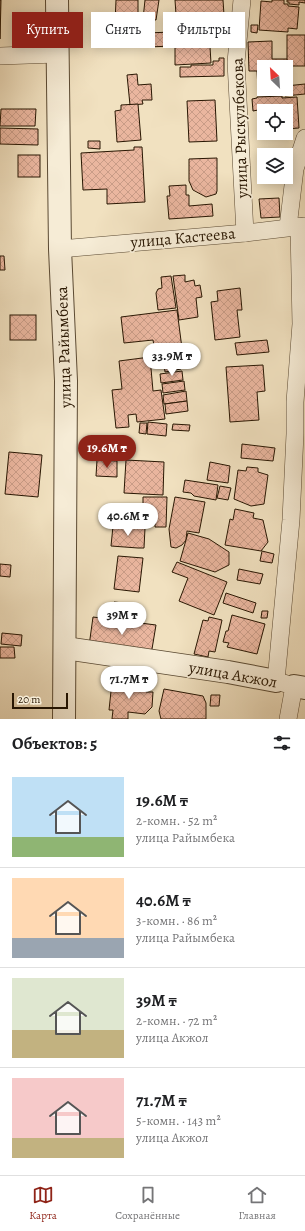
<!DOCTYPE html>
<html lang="ru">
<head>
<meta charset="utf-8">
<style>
	:root { --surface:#fff; --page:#f2f2f2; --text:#202124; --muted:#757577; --line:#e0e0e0; --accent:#8f2418 }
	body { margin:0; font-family:Alegreya,serif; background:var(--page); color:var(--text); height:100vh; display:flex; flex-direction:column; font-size:15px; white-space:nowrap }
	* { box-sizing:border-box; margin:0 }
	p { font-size:13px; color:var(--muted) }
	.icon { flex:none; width:22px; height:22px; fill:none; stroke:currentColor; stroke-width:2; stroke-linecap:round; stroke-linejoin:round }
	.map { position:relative; height:719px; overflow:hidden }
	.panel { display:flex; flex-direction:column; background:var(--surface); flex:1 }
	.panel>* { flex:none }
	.hud { position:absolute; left:12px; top:12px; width:281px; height:36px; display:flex; gap:8px }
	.needle { width:26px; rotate:335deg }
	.controls { position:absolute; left:257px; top:60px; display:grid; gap:8px }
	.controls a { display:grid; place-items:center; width:36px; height:36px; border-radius:0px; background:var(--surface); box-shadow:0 2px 10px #0003; font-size:20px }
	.scale { position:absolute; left:12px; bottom:10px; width:56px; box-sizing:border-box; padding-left:4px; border:2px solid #281602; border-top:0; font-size:11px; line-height:14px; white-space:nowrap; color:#281602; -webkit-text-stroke:3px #f6ecd6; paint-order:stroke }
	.price { position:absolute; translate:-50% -34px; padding:0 9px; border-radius:14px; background:#fff; color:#222; font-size:13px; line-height:26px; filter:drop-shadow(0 1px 2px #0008) }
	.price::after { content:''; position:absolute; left:50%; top:24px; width:12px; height:9px; margin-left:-6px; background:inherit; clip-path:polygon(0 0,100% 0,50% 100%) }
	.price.on { background:var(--accent); color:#fff }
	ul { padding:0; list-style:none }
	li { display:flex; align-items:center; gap:12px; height:100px; padding:0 12px }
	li+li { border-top:1px solid var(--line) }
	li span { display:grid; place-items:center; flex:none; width:112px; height:80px; border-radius:0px; color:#555 }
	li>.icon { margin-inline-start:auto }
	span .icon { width:48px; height:48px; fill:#fffc; stroke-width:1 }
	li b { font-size:17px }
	h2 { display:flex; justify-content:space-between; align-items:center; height:48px; padding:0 12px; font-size:17px }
	.tag { padding:0 14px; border-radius:0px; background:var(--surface); box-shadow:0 2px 10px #0003; font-size:14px; line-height:36px }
	.tag.on { background:var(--accent); color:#fff }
	.tab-bar { display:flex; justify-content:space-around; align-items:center; height:56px; border-top:1px solid var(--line); background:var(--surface); font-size:11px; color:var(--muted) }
	.tab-bar a { display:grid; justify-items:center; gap:2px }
	.tab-bar .on { color:var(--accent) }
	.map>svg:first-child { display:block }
</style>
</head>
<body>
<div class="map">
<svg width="305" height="719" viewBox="0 0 305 719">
	<defs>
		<pattern id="building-cross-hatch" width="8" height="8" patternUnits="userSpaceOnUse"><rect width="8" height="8" fill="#eab69f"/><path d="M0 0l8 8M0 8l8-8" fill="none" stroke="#c99c87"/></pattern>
	</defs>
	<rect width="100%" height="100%" fill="#f1e1c0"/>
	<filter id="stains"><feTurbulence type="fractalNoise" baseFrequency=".005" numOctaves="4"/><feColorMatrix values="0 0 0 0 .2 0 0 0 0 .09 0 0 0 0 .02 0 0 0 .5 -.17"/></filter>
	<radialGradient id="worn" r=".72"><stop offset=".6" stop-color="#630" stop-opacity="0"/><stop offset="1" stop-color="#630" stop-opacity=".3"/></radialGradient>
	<g fill="url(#building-cross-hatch)" stroke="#281602">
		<polygon points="0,0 1,0 0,39"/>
		<polygon points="116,0 138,0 138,24 115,23"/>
		<polygon points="145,0 159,0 156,20 143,19"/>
		<polygon points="175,0 223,0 225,30 206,31 206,29 197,32 177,29"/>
		<polygon points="272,0 284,0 284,4 288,4 288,6 299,7 297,29 288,28 288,32 259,30 261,1 272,2"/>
		<polygon points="287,0 305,0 305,3 299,2 299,5 289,4 289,2 287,2"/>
		<polygon points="251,25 258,25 257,33 251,32"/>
		<polygon points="172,32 172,35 216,34 217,47 210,47 211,63 175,65 175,46 146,47 146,33"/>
		<rect x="287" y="35" width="18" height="31"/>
		<polygon points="272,41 272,59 287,59 287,67 264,67 264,88 258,88 257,71 249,71 248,42"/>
		<polygon points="219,58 224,58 224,76 180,77 180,67 191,67 191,65 213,65 213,61 219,61"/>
		<polygon points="137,74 138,85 151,84 152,100 142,100 143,104 130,105 127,75"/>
		<polygon points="305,84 305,94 285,96 285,89 286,89 286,86"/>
		<polygon points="282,96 282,98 297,97 299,128 286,129 286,111 264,111 264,130 259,130 258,110 253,111 252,99 257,98 257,97"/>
		<polygon points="215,100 217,141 189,142 187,101"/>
		<polygon points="138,104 141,140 117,142 115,111 121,110 121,105"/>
		<polygon points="1,109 36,109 35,126 0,126"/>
		<polygon points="0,128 38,129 38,145 0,144"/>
		<polygon points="88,141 100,141 100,149 88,148"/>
		<polygon points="134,147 142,147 145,202 107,204 107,189 83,190 81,153 134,150"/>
		<rect x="18" y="155" width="22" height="22"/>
		<polygon points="217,158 217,191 216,194 206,197 193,190 189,181 189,159"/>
		<polygon points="186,185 186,195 189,195 189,206 212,204 213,216 169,219 167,196 170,196 169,186"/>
		<polygon points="279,198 280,217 261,218 259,199"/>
		<polygon points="0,256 4,256 5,270 0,270"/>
		<polygon points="185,275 185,282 194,280 195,286 200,285 202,297 196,298 198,317 179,320 173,276"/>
		<polygon points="171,276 176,308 158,310 156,293 158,289 162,288 161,277"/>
		<polygon points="240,288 242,310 237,310 240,337 215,340 211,302 218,301 217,291"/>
		<polygon points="177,310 183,356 176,357 175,349 155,352 153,340 124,343 121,317"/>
		<rect x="10" y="315" width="26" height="25"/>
		<polygon points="267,340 269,352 237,355 235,343"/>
		<polygon points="150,357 153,391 161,390 165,419 137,422 136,414 128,415 129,427 116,428 112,390 122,389 119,361"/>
		<polygon points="180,363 181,369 165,372 164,365"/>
		<polygon points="263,365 265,391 257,392 259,420 230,422 226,367"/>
		<polygon points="182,371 183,380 161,383 160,374"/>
		<polygon points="184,381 185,390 163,393 162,384"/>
		<polygon points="186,391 187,401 164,404 163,395"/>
		<polygon points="187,401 188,411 166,414 165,404"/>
		<polygon points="148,422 167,424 166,436 147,434"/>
		<polygon points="140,423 147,423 146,434 139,433"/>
		<polygon points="173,424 190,425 189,431 172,430"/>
		<rect x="90" y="443" width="17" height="16"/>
		<polygon points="242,444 275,448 273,461 241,458"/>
		<polygon points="9,452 42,455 38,497 5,494"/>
		<polygon points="97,460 117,461 117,477 96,476"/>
		<polygon points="126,460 164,462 163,495 124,493"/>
		<polygon points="210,462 230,466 228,483 207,480"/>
		<polygon points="247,467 258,468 258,472 268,475 264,504 251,506 234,499 238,470 246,471"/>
		<polygon points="185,480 218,485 216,500 194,496 191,493 183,492"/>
		<polygon points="220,486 231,488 228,500 217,498"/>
		<polygon points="143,497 167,497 166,527 155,527 155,519 126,518 126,507 143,507"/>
		<polygon points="175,497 205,502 199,533 187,531 186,540 182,545 176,548 171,547 169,529"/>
		<polygon points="235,509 254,513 253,518 263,520 268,542 261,551 225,545 230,519 233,520"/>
		<polygon points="113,526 145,528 144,548 138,548 111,546"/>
		<polygon points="188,533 209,539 229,552 229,565 215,572 180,561"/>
		<polygon points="262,551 274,554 272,563 260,561"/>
		<polygon points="118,556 143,558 139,592 114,589"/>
		<polygon points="177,562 227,582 214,615 179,601 188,578 172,572"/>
		<polygon points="0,564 11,565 10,577 0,576"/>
		<polygon points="239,569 263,574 260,584 237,580"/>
		<polygon points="226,593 256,603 253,613 223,603"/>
		<polygon points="114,602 133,604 132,615 112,612"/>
		<polygon points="262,611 268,611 267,618 261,618"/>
		<polygon points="232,615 265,624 257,654 227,647 229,643 223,642 226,631 228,631"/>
		<polygon points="93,617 156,625 151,655 89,646"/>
		<polygon points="209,617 222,620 215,652 209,651 208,657 194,654 203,620 208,621"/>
		<polygon points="2,633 22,635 21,646 1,644"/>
		<polygon points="0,647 14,647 15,658 0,658"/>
		<polygon points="112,682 147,686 146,692 153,692 152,707 145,714 128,712 128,719 112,719 113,710 109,710"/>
		<polygon points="164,689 203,696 206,703 206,719 161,719 159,711"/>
		<polygon points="211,695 220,695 219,706 210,706"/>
	</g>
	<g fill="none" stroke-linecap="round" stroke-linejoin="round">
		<g stroke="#5a4932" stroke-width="18">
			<g id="minor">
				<polyline points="242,0 236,62 245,233"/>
				<polyline points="0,56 57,54"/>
				<polyline points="288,227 295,169 305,138"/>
				<polyline points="60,249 245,233 305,226"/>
				<polyline points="288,719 294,686 276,681 291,520 295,434 295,402 301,324 299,226"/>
			</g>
		</g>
		<g stroke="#5a4932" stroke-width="24">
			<g id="tertiary">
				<polyline points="57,0 60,249 66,381 64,719"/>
				<polyline points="65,648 228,672 276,681"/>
				<polyline points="294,686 305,688"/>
			</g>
		</g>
		<use href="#minor" stroke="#f6ecd6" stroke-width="17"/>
		<use href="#tertiary" stroke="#f6ecd6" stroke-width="22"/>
	</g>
	<g text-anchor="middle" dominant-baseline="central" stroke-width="3.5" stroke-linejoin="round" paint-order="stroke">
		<g font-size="16" fill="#281602" stroke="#f6ecd6">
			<text transform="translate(240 128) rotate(-92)">улица Рыскулбекова</text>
			<text transform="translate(183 238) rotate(-5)">улица Кастеева</text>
			<text transform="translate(64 347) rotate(-92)">улица Райымбека</text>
			<text transform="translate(233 675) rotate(10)">улица Акжол</text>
		</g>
	</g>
	<rect width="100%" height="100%" filter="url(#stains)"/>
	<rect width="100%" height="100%" fill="url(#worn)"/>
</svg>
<div class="controls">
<a><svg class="needle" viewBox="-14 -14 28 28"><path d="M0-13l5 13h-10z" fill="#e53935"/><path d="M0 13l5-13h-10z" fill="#757577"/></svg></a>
<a><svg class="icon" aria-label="locate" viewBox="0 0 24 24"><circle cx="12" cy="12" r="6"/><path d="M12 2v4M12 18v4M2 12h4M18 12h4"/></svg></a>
<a><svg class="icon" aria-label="layers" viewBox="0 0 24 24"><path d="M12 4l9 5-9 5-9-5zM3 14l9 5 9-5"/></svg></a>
</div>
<div class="scale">20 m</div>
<b class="price" style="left:172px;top:377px">33.9M ₸</b>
<b class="price on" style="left:107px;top:469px">19.6M ₸</b>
<b class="price" style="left:128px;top:537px">40.6M ₸</b>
<b class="price" style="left:122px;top:636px">39M ₸</b>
<b class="price" style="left:129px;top:700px">71.7M ₸</b>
<div class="hud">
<a class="tag on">Купить</a>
<a class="tag">Снять</a>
<a class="tag">Фильтры</a>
</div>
</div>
<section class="panel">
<h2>Объектов: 5<svg class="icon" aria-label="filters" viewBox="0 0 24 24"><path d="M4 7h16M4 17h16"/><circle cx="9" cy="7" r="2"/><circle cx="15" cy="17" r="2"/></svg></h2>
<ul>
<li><span style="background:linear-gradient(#bfe0f5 75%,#8fb573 0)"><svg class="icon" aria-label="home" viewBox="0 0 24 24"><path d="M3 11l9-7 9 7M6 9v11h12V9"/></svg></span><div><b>19.6M ₸</b><p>2-комн. · 52 m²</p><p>улица Райымбека</p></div></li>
<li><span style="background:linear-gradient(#ffd9b3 75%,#9aa5b1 0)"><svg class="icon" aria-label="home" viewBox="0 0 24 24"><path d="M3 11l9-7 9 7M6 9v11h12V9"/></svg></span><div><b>40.6M ₸</b><p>3-комн. · 86 m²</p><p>улица Райымбека</p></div></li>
<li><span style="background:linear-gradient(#dfe7d0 65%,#c2b280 0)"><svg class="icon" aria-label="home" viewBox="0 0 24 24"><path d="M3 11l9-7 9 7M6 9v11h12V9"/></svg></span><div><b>39M ₸</b><p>2-комн. · 72 m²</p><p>улица Акжол</p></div></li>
<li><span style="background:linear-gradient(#f6c9c9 75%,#c2b280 0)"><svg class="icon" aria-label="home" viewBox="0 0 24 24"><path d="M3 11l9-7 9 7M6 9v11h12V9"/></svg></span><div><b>71.7M ₸</b><p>5-комн. · 143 m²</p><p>улица Акжол</p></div></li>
</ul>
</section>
<nav class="tab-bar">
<a class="on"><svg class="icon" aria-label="map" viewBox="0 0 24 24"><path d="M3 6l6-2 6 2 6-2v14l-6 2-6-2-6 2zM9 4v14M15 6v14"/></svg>Карта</a>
<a><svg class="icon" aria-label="saved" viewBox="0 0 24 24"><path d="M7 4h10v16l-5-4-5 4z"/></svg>Сохранённые</a>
<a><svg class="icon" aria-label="home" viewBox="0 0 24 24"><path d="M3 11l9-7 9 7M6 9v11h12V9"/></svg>Главная</a>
</nav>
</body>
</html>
